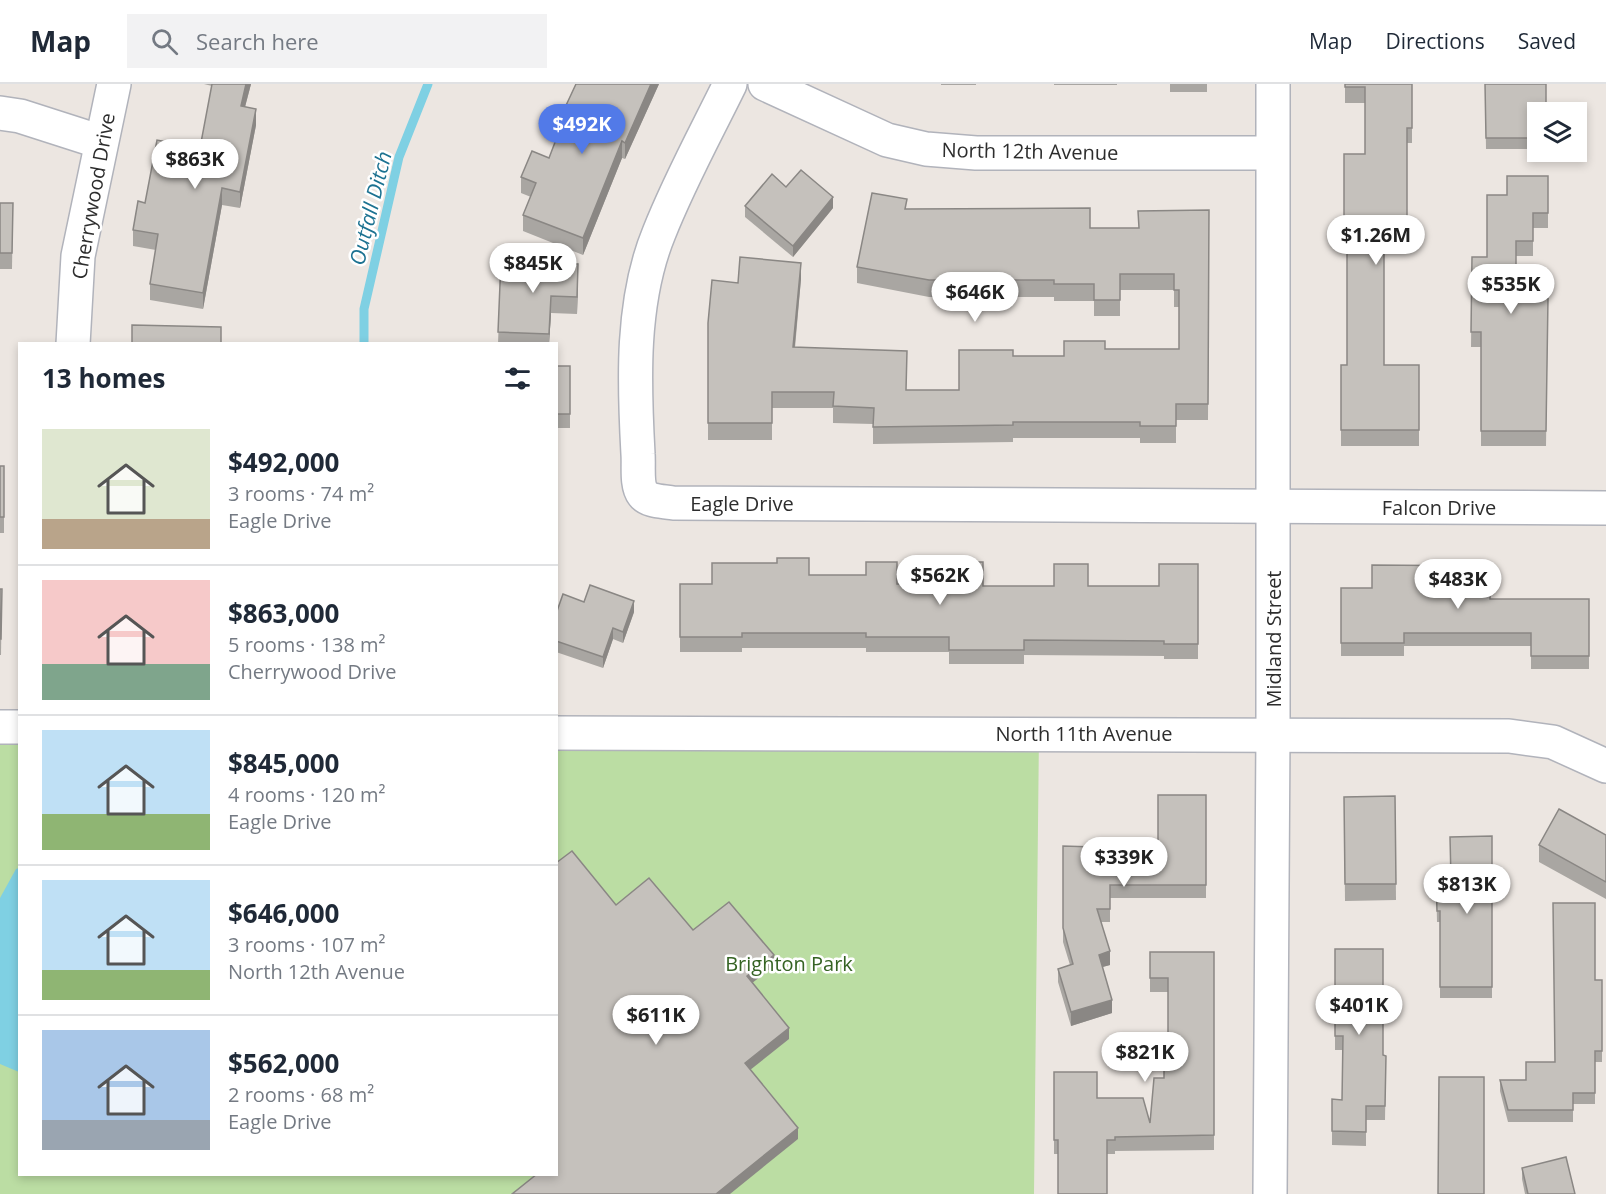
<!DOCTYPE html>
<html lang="en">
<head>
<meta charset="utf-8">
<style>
	:root { --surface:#fff; --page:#f2f2f3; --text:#1f2937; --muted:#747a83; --line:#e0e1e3; --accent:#527ae8 }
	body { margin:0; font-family:"Open Sans",sans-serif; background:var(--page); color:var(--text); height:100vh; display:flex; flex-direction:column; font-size:22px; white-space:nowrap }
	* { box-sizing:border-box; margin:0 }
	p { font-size:20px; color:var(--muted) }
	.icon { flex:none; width:33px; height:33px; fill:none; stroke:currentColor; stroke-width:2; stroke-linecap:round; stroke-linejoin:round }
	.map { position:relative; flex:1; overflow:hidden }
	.panel { position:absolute; left:18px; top:258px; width:540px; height:834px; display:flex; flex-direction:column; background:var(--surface); border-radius:0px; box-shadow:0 3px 9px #0003 }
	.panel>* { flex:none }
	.buttons { position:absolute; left:1527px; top:18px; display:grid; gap:12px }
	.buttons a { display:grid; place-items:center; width:60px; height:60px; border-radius:0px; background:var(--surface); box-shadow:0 3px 9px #0003; font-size:30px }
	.price { position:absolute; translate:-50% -51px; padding:0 14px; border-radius:21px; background:#fff; color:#222; font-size:20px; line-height:39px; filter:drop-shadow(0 2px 3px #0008) }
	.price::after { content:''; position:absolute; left:50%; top:36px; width:18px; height:14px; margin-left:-9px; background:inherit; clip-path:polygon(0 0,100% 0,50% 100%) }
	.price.active { background:var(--accent); color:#fff }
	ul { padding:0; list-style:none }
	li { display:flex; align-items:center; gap:18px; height:150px; padding:0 24px }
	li+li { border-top:2px solid var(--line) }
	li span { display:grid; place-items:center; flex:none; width:168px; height:120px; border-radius:0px; color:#555 }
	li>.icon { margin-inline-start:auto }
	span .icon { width:72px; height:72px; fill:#fffc; stroke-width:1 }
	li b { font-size:26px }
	h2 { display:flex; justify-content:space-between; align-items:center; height:72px; padding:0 24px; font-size:26px }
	header { display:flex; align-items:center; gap:36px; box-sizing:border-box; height:84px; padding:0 30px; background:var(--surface); border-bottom:2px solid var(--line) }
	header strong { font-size:28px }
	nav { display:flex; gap:33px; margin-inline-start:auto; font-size:21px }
	.search { width:420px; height:54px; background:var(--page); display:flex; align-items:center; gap:15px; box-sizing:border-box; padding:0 21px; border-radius:0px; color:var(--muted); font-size:22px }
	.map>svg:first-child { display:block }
</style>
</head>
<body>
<header>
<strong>Map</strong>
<div class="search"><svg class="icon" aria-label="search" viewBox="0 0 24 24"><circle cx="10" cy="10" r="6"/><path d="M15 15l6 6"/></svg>Search here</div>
<nav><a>Map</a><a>Directions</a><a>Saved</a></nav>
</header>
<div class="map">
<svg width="1606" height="1110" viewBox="0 0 1606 1110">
	<rect width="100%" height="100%" fill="#ece6e1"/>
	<polygon fill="#bbdda3" points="0,643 20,643 20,1090 556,1090 557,649 1039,649 1034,1110 0,1110"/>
	<polygon fill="#7fd0e3" points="19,784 20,784 19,988 0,980 0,814 16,785"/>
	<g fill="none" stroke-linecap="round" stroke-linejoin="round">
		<polyline stroke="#7fd0e3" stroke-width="9" points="364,260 364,225 399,73 428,0"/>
		<g stroke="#b1b3bb" stroke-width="36">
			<g id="minor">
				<path d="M730 0C706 49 679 98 659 149 631 217 634 298 638 370 639 381 636 401 643 410 649 418 664 417 673 419L1606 424"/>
				<polyline points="765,0 887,56 926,65 976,69 1272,69"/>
				<polyline points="0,29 20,32 101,58"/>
				<polyline points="73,260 78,172 114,0"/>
				<polyline points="0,643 20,643"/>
				<polyline points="556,649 1509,652 1553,658 1606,682"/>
				<polyline points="1270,1110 1273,649 1273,0"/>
			</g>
		</g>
		<use href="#minor" stroke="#fff" stroke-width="33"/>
	</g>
	<g fill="#a9a6a2">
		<polygon points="204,0 251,0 245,23 256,41 240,124 222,121 203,225 150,216 150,200 156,166 133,162 133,146 145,119 200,64 212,2"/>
		<polygon points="576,0 659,0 625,75 622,74 583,171 523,147 523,131 531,113 521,109 521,93 549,74 562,41 562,30"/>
		<rect x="941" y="0" width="35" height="1"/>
		<rect x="1054" y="0" width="63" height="1"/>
		<rect x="1170" y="0" width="37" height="8"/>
		<polygon points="1345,0 1412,0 1412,59 1407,59 1407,155 1384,155 1384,281 1419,281 1419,362 1341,362 1341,281 1347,281 1347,155 1344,155 1344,70 1365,70 1365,19 1345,19"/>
		<polygon points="1485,0 1538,28 1538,43 1528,43 1528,65 1486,65"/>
		<polygon points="1548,92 1548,144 1533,144 1533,172 1516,172 1516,214 1548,214 1546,362 1481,362 1481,263 1471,263 1472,173 1487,173 1507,111"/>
		<polygon points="786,103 833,124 793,173 745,133 745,122"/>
		<polygon points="0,119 13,119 12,185 0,185"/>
		<polygon points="907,125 1090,144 1138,144 1209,126 1208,336 1176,336 1176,359 1140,359 1140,354 1013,354 1013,358 873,360 873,340 833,339 833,324 772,324 772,356 708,356 708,239 738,199 801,195 795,264 907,283 906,306 959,306 1013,272 1064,272 1105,265 1179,265 1179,223 1174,223 1174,206 1120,206 1120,232 1094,232 1094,217 1054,217 1054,213 929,213 857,199 857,183"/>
		<polygon points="501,176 578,196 577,230 551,229 549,260 498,260"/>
		<rect x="556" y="282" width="14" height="62"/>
		<rect x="0" y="382" width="4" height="67"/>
		<polygon points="1198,480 1198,575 1164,575 1164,572 1024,571 1024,580 949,580 949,568 866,568 866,564 742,564 742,568 680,568 680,500 712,500 809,491 897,500 983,502 1159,502"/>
		<polygon points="1341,504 1490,515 1589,515 1589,585 1531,585 1531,562 1404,562 1404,572 1341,572"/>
		<polygon points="0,505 2,505 1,571 0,571"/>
		<polygon points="584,518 634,528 623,559 613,555 603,584 556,568 556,530"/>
		<polygon points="1206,711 1206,814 1110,814 1110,838 1101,838 1110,881 1102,883 1112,929 1071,942 1058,898 1058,885 1070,881 1063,858 1063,762 1158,765"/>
		<polygon points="1395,712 1396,816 1345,817 1344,713"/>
		<polygon points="1606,751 1606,815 1539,778 1539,761"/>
		<polygon points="1492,752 1492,914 1440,914 1440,838 1437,838 1436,795 1451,795"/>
		<polygon points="1335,865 1383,971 1386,972 1385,1036 1366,1036 1366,1062 1332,1061 1332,1015 1342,1016 1342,966 1335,966"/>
		<polygon points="1150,868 1214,868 1214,1066 1115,1067 1115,1070 1054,1070 1054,988 1097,1014 1150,1039 1164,994 1168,963 1168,908 1150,908"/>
		<polygon points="1595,896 1602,896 1602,978 1595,978 1595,1020 1573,1020 1573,1038 1508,1038 1500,1007 1500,996 1526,996 1555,978"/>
		<polygon points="1522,1084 1575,1110 1525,1110 1522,1095"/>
	</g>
	<g fill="#8a8784">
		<polygon points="246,0 251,0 241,38 241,22"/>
		<polygon points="651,0 659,0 625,75 625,59"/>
		<polygon points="256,25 256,41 240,124 240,108"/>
		<polygon points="622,57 622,74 583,171 583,154"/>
		<polygon points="222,104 222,121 203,225 203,209"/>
		<polygon points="833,113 833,124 793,173 793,162"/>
		<polygon points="801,179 801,195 793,280 793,263"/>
		<polygon points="578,180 578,196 577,230 577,213"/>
		<polygon points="551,212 551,229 549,260 549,250"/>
		<polygon points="634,517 634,528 623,559 623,548"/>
		<polygon points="613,544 613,555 603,584 603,573"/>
		<polygon points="1110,867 1110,881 1099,884 1099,871"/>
		<polygon points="774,871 774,882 747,903 747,892"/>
		<polygon points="1112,916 1112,929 1071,942 1071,928"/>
		<polygon points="789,944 789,955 745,990 745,979"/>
		<polygon points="798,1044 798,1055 730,1110 716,1110"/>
	</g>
	<g fill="#c5c1bc" stroke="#8a8784" stroke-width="1.5">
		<polygon points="212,0 246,0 241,22 256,25 240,108 222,104 203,209 150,200 158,150 133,146 138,117 145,119 157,56 200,64"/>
		<polygon points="576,0 651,0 625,59 622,57 583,154 523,131 536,99 521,93 532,67 549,74 565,32 562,30"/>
		<polygon points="1345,0 1412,0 1412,44 1407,44 1407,139 1384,139 1384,281 1419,281 1419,346 1341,346 1341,281 1347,281 1347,139 1344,139 1344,70 1365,70 1365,3 1345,3"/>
		<polygon points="1485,0 1546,0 1546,28 1538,28 1538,32 1528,32 1528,54 1486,54"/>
		<polygon points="801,86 833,113 793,162 745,122 772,90 786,103"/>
		<polygon points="1507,92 1548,92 1548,129 1533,129 1533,157 1516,157 1516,214 1548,214 1546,347 1481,347 1481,248 1471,248 1472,173 1487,173 1487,111 1507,111"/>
		<polygon points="872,109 907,115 905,125 1090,124 1090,144 1139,144 1138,127 1209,126 1208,320 1176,320 1176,342 1140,342 1140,338 1013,338 1013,341 873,343 874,324 833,322 834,308 772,308 772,339 708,339 708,239 712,196 738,199 740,173 801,179 793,263 907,267 906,306 959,306 959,266 1013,266 1013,272 1064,272 1064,257 1105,257 1105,265 1179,265 1179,206 1174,206 1174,190 1120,190 1120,216 1094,216 1094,200 1054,200 1054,196 929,196 857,183"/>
		<polygon points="0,119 13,119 12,169 0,169"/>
		<polygon points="501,176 578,180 577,213 551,212 549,250 498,248"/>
		<polygon points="132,241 221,243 221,260 132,260"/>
		<rect x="556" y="282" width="14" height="48"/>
		<rect x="0" y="382" width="4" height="51"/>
		<polygon points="777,474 809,474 809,491 866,491 866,478 897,478 897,500 949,500 949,478 983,478 983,502 1054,502 1054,480 1088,480 1088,502 1159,502 1159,480 1198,480 1198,560 1164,560 1164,557 1024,556 1024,566 949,566 949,553 866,553 866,549 742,549 742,553 680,553 680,500 712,500 712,479 777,479"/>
		<polygon points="1372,481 1490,482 1490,515 1589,515 1589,572 1531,572 1531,549 1404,549 1404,559 1341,559 1341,504 1372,504"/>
		<polygon points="590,501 634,517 623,548 613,544 603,573 556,557 556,530 563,510 584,518"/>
		<polygon points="0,505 2,505 1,555 0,555"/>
		<polygon points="1158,711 1206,711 1206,801 1110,801 1110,825 1097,825 1110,867 1099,871 1112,916 1071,928 1058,885 1073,880 1063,844 1063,762 1158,765"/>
		<polygon points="1395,712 1396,800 1345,800 1344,713"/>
		<polygon points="1559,725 1606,751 1606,798 1539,761"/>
		<polygon points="1492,752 1492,903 1440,903 1440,827 1437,827 1436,795 1451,795 1450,753"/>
		<polygon points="572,767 616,821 649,794 693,846 729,818 774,871 747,892 789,944 745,979 798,1044 716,1110 512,1110 537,1090 556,1090 556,779"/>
		<polygon points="1553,819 1595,819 1595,896 1602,896 1602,967 1595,967 1595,1009 1573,1009 1573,1026 1508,1026 1500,996 1526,996 1526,978 1555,978"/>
		<polygon points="1335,865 1383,865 1383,971 1386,972 1385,1022 1366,1022 1366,1048 1332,1047 1332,1015 1342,1016 1343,952 1335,952"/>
		<polygon points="1150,868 1214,868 1214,1051 1115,1053 1115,1056 1107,1056 1107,1110 1058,1110 1058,1056 1054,1056 1054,988 1097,988 1097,1014 1143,1014 1150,1039 1154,994 1164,994 1164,964 1168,963 1168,894 1150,894"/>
		<polygon points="1439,993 1484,993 1484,1110 1438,1110"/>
		<polygon points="1566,1073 1575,1110 1528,1110 1522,1084"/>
	</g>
	<g text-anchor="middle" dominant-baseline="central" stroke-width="5" stroke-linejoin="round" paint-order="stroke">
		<g font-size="20" fill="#2d2d2d" stroke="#fff">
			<text transform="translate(1030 67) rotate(1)">North 12th Avenue</text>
			<text transform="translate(93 112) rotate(-80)">Cherrywood Drive</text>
			<text x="742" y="419">Eagle Drive</text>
			<text x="1439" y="423">Falcon Drive</text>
			<text transform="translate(1273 555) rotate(-90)">Midland Street</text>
			<text x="1084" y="649">North 11th Avenue</text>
		</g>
		<g font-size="20" fill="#356323" stroke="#fff">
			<text x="789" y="879">Brighton Park</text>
		</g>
		<g font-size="21" font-style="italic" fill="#1c7291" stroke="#fff">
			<text transform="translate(370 124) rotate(-76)">Outfall Ditch</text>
		</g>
	</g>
</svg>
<div class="buttons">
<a><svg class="icon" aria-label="layers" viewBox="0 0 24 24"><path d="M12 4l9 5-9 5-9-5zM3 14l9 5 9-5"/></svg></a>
</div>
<b class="price active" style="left:582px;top:71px">$492K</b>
<b class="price" style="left:195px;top:106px">$863K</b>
<b class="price" style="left:1376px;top:182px">$1.26M</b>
<b class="price" style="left:533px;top:210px">$845K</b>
<b class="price" style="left:1511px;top:231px">$535K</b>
<b class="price" style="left:975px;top:239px">$646K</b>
<b class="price" style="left:940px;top:522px">$562K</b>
<b class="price" style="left:1458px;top:526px">$483K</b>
<b class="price" style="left:1124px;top:804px">$339K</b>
<b class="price" style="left:1467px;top:831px">$813K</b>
<b class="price" style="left:1359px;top:952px">$401K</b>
<b class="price" style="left:656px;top:962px">$611K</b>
<b class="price" style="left:1145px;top:999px">$821K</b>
<section class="panel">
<h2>13 homes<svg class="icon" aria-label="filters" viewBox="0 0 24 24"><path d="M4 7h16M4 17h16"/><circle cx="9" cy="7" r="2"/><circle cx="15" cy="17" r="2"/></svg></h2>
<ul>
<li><span style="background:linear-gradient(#dfe7d0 75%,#b9a48a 0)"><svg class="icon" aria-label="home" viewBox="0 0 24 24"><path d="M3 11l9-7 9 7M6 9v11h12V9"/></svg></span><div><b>$492,000</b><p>3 rooms · 74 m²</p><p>Eagle Drive</p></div></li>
<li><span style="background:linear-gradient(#f6c9c9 70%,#7fa58c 0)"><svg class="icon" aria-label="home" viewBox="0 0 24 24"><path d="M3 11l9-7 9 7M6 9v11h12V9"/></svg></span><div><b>$863,000</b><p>5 rooms · 138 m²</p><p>Cherrywood Drive</p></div></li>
<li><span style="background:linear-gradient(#bfe0f5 70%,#8fb573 0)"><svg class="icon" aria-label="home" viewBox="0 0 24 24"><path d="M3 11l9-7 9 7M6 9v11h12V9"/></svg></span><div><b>$845,000</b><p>4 rooms · 120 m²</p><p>Eagle Drive</p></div></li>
<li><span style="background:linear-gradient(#bfe0f5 75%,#8fb573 0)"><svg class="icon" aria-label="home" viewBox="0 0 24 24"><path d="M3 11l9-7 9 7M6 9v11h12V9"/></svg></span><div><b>$646,000</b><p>3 rooms · 107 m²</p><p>North 12th Avenue</p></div></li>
<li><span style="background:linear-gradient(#a9c7e8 75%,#9aa5b1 0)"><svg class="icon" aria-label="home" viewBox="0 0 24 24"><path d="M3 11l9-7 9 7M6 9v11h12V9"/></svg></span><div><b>$562,000</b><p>2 rooms · 68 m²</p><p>Eagle Drive</p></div></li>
</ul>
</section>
</div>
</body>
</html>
